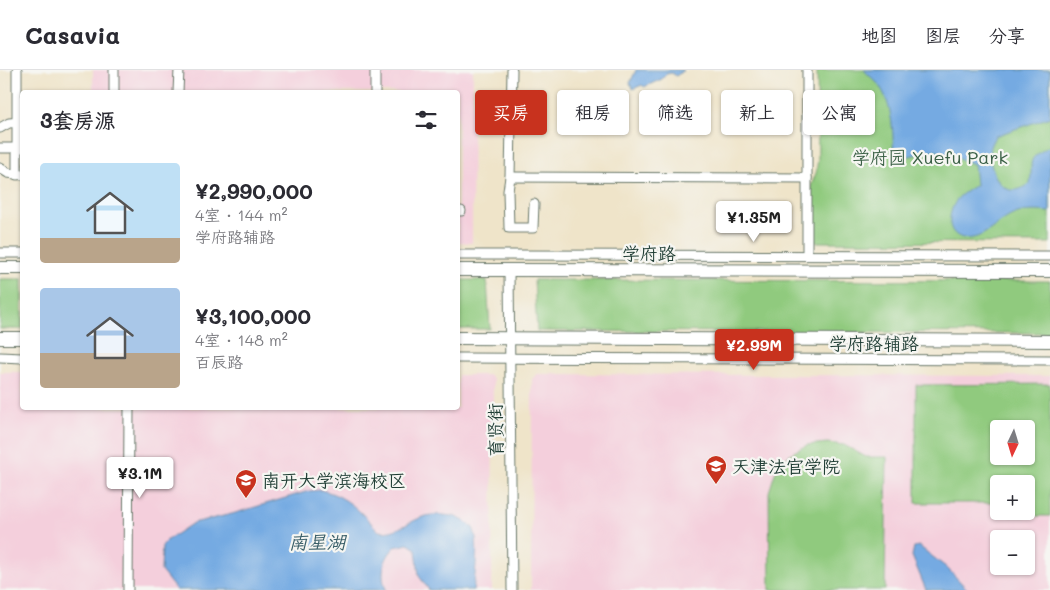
<!DOCTYPE html>
<html lang="zh">
<head>
<meta charset="utf-8">
<style>
	:root { --surface:#fff; --page:#f2f2f3; --text:#2b2b33; --muted:#7c7c81; --line:#e1e1e2; --accent:#c8321e }
	body { margin:0; font-family:Mali,"LXGW WenKai TC",sans-serif; background:var(--page); color:var(--text); height:100vh; display:flex; flex-direction:column; font-size:19px; white-space:nowrap }
	* { box-sizing:border-box; margin:0 }
	p { font-size:16px; color:var(--muted) }
	.icon { flex:none; width:28px; height:28px; fill:none; stroke:currentColor; stroke-width:2; stroke-linecap:round; stroke-linejoin:round }
	.map { position:relative; flex:1; overflow:hidden }
	.side { position:absolute; left:20px; top:20px; width:440px; height:320px; display:flex; flex-direction:column; background:var(--surface); border-radius:5px; box-shadow:0 1px 4px #0004 }
	.side>* { flex:none }
	.hud { position:absolute; left:475px; top:20px; width:475px; height:45px; display:flex; gap:10px }
	.needle { width:32px; rotate:184deg }
	.tools { position:absolute; left:990px; top:350px; display:grid; gap:10px }
	.tools a { display:grid; place-items:center; width:45px; height:45px; border-radius:5px; background:var(--surface); box-shadow:0 1px 4px #0004; font-size:25px }
	.price { position:absolute; translate:-50% -42px; padding:0 11px; border-radius:5px; background:#fff; color:#222; font-size:16px; line-height:32px; filter:drop-shadow(0 1px 2px #0008) }
	.price::after { content:''; position:absolute; left:50%; top:30px; width:15px; height:11px; margin-left:-8px; background:inherit; clip-path:polygon(0 0,100% 0,50% 100%) }
	.price.current { background:var(--accent); color:#fff }
	ul { padding:0; list-style:none }
	li { display:flex; align-items:center; gap:15px; height:125px; padding:0 20px }
	li span { display:grid; place-items:center; flex:none; width:140px; height:100px; border-radius:5px; color:#555 }
	li>.icon { margin-inline-start:auto }
	span .icon { width:60px; height:60px; fill:#fffc; stroke-width:1 }
	li b { font-size:21px }
	h2 { display:flex; justify-content:space-between; align-items:center; height:60px; padding:0 20px; font-size:21px }
	.tag { padding:0 18px; border-radius:5px; background:var(--surface); box-shadow:0 1px 4px #0004; font-size:18px; line-height:45px }
	.tag.current { background:var(--accent); color:#fff }
	header { display:flex; align-items:center; gap:30px; box-sizing:border-box; height:70px; padding:0 25px; background:var(--surface); border-bottom:1px solid var(--line) }
	header strong { font-size:24px }
	nav { display:flex; gap:28px; margin-inline-start:auto; font-size:18px }
	.map>svg:first-child { display:block }
</style>
</head>
<body>
<header>
<strong>Casavia</strong>
<nav><a>地图</a><a>图层</a><a>分享</a></nav>
</header>
<div class="map">
<svg width="1050" height="520" viewBox="0 0 1050 520">
	<rect width="100%" height="100%" fill="#f6f6f2"/>
	<filter id="ink" filterUnits="userSpaceOnUse"><feTurbulence type="fractalNoise" baseFrequency=".02" numOctaves="2"/><feDisplacementMap in="SourceGraphic" scale="10" xChannelSelector="R" yChannelSelector="G"/><feConvolveMatrix kernelMatrix="1 2 1 2 8 2 1 2 1" color-interpolation-filters="sRGB"/></filter>
	<filter id="wash" filterUnits="userSpaceOnUse"><feTurbulence type="fractalNoise" baseFrequency=".0096" numOctaves="4" result="noise"/><feDisplacementMap in="SourceGraphic" scale="20" xChannelSelector="R" yChannelSelector="G"/><feGaussianBlur stdDeviation="1.12" result="paint"/><feColorMatrix in="noise" values="0 0 0 0 0 0 0 0 0 0 0 0 0 0 0 0 0 1.4 0 .05"/><feComposite in="paint" operator="in"/></filter>
	<g filter="url(#wash)">
		<rect width="100%" height="100%" fill="#efe4c9"/>
		<g fill="#f4cfdc" fill-rule="evenodd">
			<polygon points="93,0 473,0 472,173 458,172 458,22 93,22"/>
			<polygon points="0,302 22,302 22,338 458,338 458,305 489,305 493,309 492,520 0,520"/>
			<path d="M537 304 1050 306V520H531L532 309ZM999 359H1026V386H999ZM999 414H1026V441H999ZM999 469H1026V496H999Z"/>
		</g>
		<g fill="#90ca7e" stroke="#588459" fill-rule="evenodd">
			<polygon points="817,0 1050,0 1050,173 810,172 811,116 816,103 818,89"/>
			<rect x="0" y="209" width="22" height="50"/>
			<polygon points="458,210 487,210 490,259 458,259"/>
			<polygon points="534,210 1050,211 1050,263 537,261"/>
			<path d="M1050 314V446H1009V441H1026V414H999V433H916V315ZM999 359H1026V386H999Z"/>
			<polygon points="827,373 844,375 866,387 887,387 885,520 770,520 769,422 775,403 790,384 807,375"/>
		</g>
		<g fill="#75aae2" stroke="#4a748b">
			<polygon points="636,0 684,0 676,6 672,3 666,4 662,9 644,17 642,15 633,19 630,13"/>
			<path d="M864 0H1050V47L995 66C994 69 991 73 990 77 987 90 996 118 1011 120 1018 121 1025 117 1030 114 1034 89 1024 91 1050 76V142C1039 141 1025 140 1015 144 998 150 983 172 963 168 943 163 949 137 960 126 965 122 971 118 976 115L974 94 934 80 893 90C894 67 893 33 878 14 874 9 868 5 864 0Z"/>
			<path d="M321 420C348 426 360 442 379 461 395 465 410 450 426 446 433 444 445 445 453 446 459 448 469 453 473 458 480 470 475 506 473 520H429L419 506 416 479 408 474 395 477C383 489 380 503 386 520H176L161 501 162 476 166 471 193 453 232 444 309 421Z"/>
			<polygon points="919,476 947,498 968,520 926,520 912,486 914,477"/>
		</g>
	</g>
	<g filter="url(#ink)">
		<g fill="none" stroke-linecap="round" stroke-linejoin="round">
			<g stroke="#687768" stroke-width="11">
				<g id="minor">
					<polyline points="17,0 17,105"/>
					<polyline points="512,0 510,107 508,121 509,158 533,158 534,134"/>
					<polyline points="807,0 807,185"/>
					<polyline points="114,22 114,0"/>
					<polyline points="178,22 179,0"/>
					<polyline points="375,22 375,0"/>
					<polyline points="0,58 9,53 22,52"/>
					<polyline points="0,78 22,78"/>
					<polyline points="0,98 8,103 22,105"/>
					<polyline points="510,107 807,108"/>
					<polyline points="458,141 461,141"/>
					<polyline points="0,183 22,183"/>
					<polyline points="458,185 1050,186"/>
					<polyline points="509,200 512,520"/>
					<polyline points="0,287 22,288"/>
					<polyline points="458,288 1050,290"/>
					<polyline points="128,520 129,338"/>
				</g>
			</g>
			<g stroke="#687768" stroke-width="14">
				<g id="highway">
					<polyline points="0,198 22,198"/>
					<polyline points="458,200 1050,201"/>
					<polyline points="0,268 22,268"/>
					<polyline points="458,268 1050,271"/>
				</g>
			</g>
			<use href="#minor" stroke="#fff" stroke-width="9"/>
			<use href="#highway" stroke="#fff" stroke-width="12"/>
		</g>
	</g>
	<defs>
		<g id="university-pin" transform="scale(1.125)"><path d="M0 17L-7.5 6A9.5 9.5 0 1 1 7.5 6Z" fill="#c8321e" stroke="#f6f6f2"/><path d="M0-5L7-2L0 1L-7-2ZM-4 1L0 2.5L4 1V4Q0 6-4 4Z" fill="#fff"/></g>
	</defs>
	<g fill-rule="evenodd">
		<use href="#university-pin" x="716" y="396"/>
		<use href="#university-pin" x="246" y="410"/>
	</g>
	<g text-anchor="middle" dominant-baseline="central" stroke-width="4.5" stroke-linejoin="round" paint-order="stroke">
		<g font-size="18" fill="#3b6046" stroke="#f6f6f2">
			<text x="930" y="87">学府园 Xuefu Park</text>
		</g>
		<g font-size="18" fill="#1f3d34" stroke="#f6f6f2">
			<text x="649" y="183">学府路</text>
			<text x="874" y="273">学府路辅路</text>
			<text transform="translate(495 360) rotate(-91)">育贤街</text>
		</g>
		<g font-size="18" fill="#1f3d34" stroke="#f6f6f2" text-anchor="start">
			<text x="732" y="396">天津法官学院</text>
			<text x="262" y="410">南开大学滨海校区</text>
		</g>
		<g font-size="19" font-style="italic" fill="#395e68" stroke="#f6f6f2">
			<text x="317" y="471">南星湖</text>
		</g>
	</g>
</svg>
<div class="tools">
<a><svg class="needle" viewBox="-14 -14 28 28"><path d="M0-13l5 13h-10z" fill="#e53935"/><path d="M0 13l5-13h-10z" fill="#7c7c81"/></svg></a>
<a>+</a>
<a>−</a>
</div>
<b class="price" style="left:754px;top:173px">¥1.35M</b>
<b class="price current" style="left:754px;top:301px">¥2.99M</b>
<b class="price" style="left:140px;top:429px">¥3.1M</b>
<div class="hud">
<a class="tag current">买房</a>
<a class="tag">租房</a>
<a class="tag">筛选</a>
<a class="tag">新上</a>
<a class="tag">公寓</a>
</div>
<section class="side">
<h2>3套房源<svg class="icon" aria-label="filters" viewBox="0 0 24 24"><path d="M4 7h16M4 17h16"/><circle cx="9" cy="7" r="2"/><circle cx="15" cy="17" r="2"/></svg></h2>
<ul>
<li><span style="background:linear-gradient(#bfe0f5 75%,#b9a48a 0)"><svg class="icon" aria-label="home" viewBox="0 0 24 24"><path d="M3 11l9-7 9 7M6 9v11h12V9"/></svg></span><div><b>¥2,990,000</b><p>4室 · 144 m²</p><p>学府路辅路</p></div></li>
<li><span style="background:linear-gradient(#a9c7e8 65%,#b9a48a 0)"><svg class="icon" aria-label="home" viewBox="0 0 24 24"><path d="M3 11l9-7 9 7M6 9v11h12V9"/></svg></span><div><b>¥3,100,000</b><p>4室 · 148 m²</p><p>百辰路</p></div></li>
</ul>
</section>
</div>
</body>
</html>
